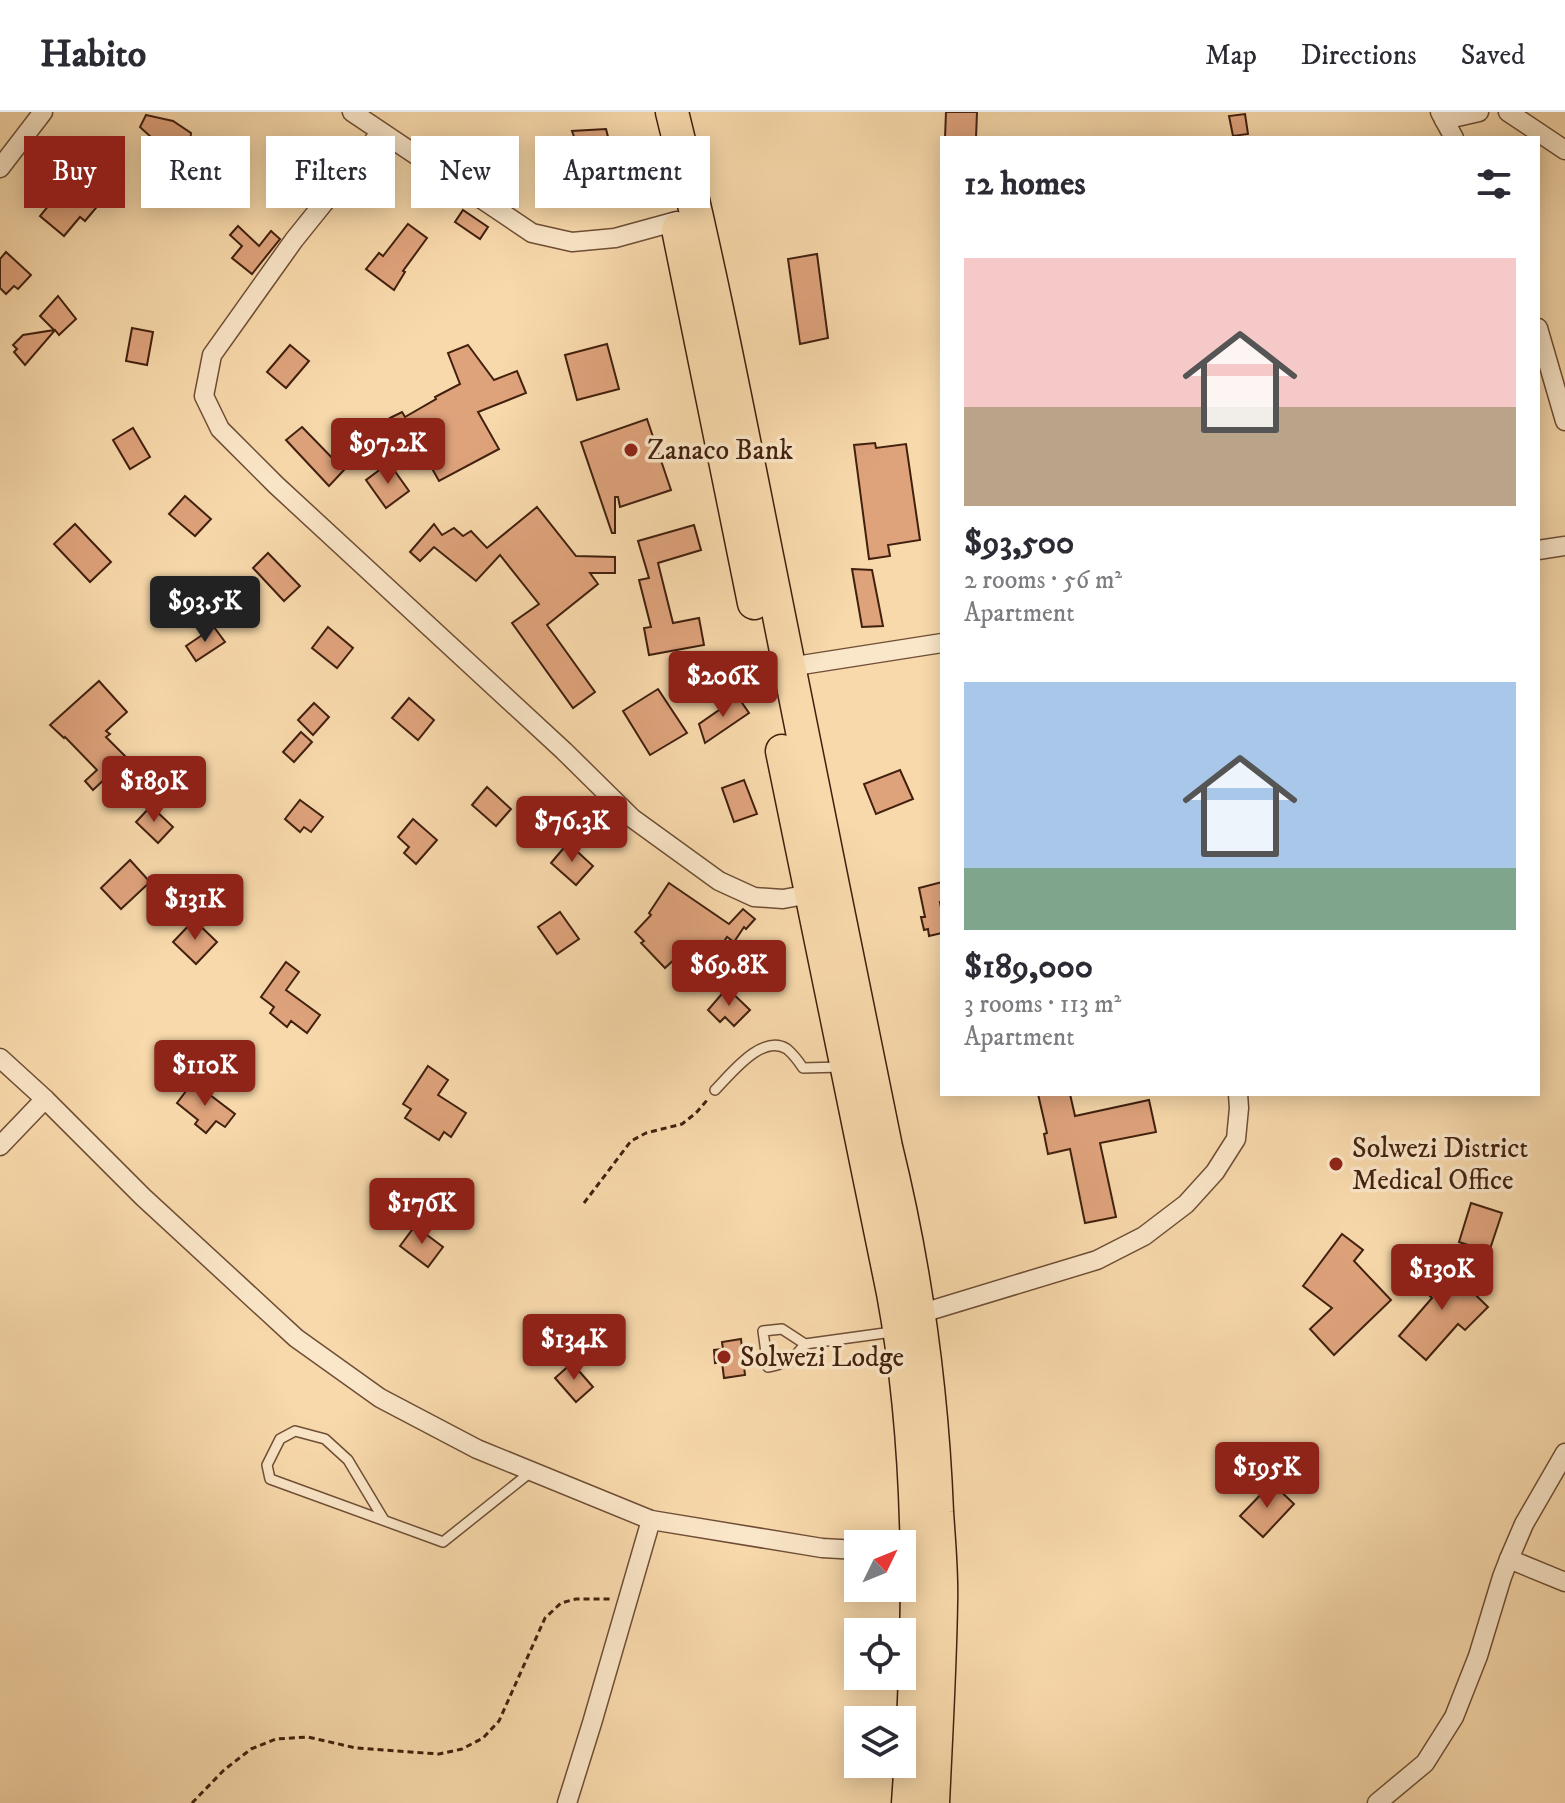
<!DOCTYPE html>
<html lang="en">
<head>
<meta charset="utf-8">
<style>
	:root { --surface:#fff; --page:#f7f7f7; --text:#2b2b33; --muted:#7c7c81; --line:#e1e1e2; --accent:#8f2418 }
	body { margin:0; font-family:"IM FELL DW Pica",serif; background:var(--page); color:var(--text); height:100vh; display:flex; flex-direction:column; font-size:30px; white-space:nowrap }
	* { box-sizing:border-box; margin:0 }
	p { font-size:26px; color:var(--muted) }
	.icon { flex:none; width:44px; height:44px; fill:none; stroke:currentColor; stroke-width:2; stroke-linecap:round; stroke-linejoin:round }
	.map { position:relative; flex:1; overflow:hidden }
	.drawer { position:absolute; left:940px; top:24px; width:600px; height:960px; display:flex; flex-direction:column; background:var(--surface); border-radius:0px; box-shadow:0 4px 20px #0003 }
	.drawer>* { flex:none }
	.banner { position:absolute; left:24px; top:24px; width:760px; height:72px; display:flex; gap:16px }
	.needle { width:52px; rotate:47deg }
	.controls { position:absolute; left:844px; top:1418px; display:grid; gap:16px }
	.controls a { display:grid; place-items:center; width:72px; height:72px; border-radius:0px; background:var(--surface); box-shadow:0 4px 20px #0003; font-size:40px }
	.price { position:absolute; translate:-50% -68px; padding:0 18px; border-radius:8px; background:var(--accent); color:#fff; font-size:26px; line-height:52px; filter:drop-shadow(0 2px 4px #0008) }
	.price::after { content:''; position:absolute; left:50%; top:48px; width:24px; height:18px; margin-left:-12px; background:inherit; clip-path:polygon(0 0,100% 0,50% 100%) }
	.price.active { background:#222; color:#fff }
	ul { padding:0; list-style:none }
	li { display:grid; align-content:center; gap:16px; height:424px; padding:0 24px }
	li span { display:grid; place-items:center; height:248px; border-radius:0px; color:#555 }
	li>.icon { margin-inline-start:auto }
	span .icon { width:144px; height:144px; fill:#fffc; stroke-width:1 }
	li b { font-size:34px }
	h2 { display:flex; justify-content:space-between; align-items:center; height:96px; padding:0 24px; font-size:34px }
	.tag { padding:0 28px; border-radius:0px; background:var(--surface); box-shadow:0 4px 20px #0003; font-size:28px; line-height:72px }
	.tag.active { background:var(--accent); color:#fff }
	header { display:flex; align-items:center; gap:48px; box-sizing:border-box; height:112px; padding:0 40px; background:var(--surface); border-bottom:2px solid var(--line) }
	header strong { font-size:38px }
	nav { display:flex; gap:44px; margin-inline-start:auto; font-size:28px }
	.map>svg:first-child { display:block }
</style>
</head>
<body>
<header>
<strong>Habito</strong>
<nav><a>Map</a><a>Directions</a><a>Saved</a></nav>
</header>
<div class="map">
<svg width="1565" height="1691" viewBox="0 0 1565 1691">
	<rect width="100%" height="100%" fill="#f8d9ab"/>
	<filter id="stains"><feTurbulence type="fractalNoise" baseFrequency=".0025" numOctaves="4"/><feColorMatrix values="0 0 0 0 .2 0 0 0 0 .09 0 0 0 0 .02 0 0 0 .5 -.17"/></filter>
	<radialGradient id="worn" r=".72"><stop offset=".6" stop-color="#630" stop-opacity="0"/><stop offset="1" stop-color="#630" stop-opacity=".3"/></radialGradient>
	<g fill="#dfa37c" stroke="#41200e" stroke-width="2">
		<polygon points="946,0 977,0 976,26 945,26"/>
		<polygon points="1245,2 1248,22 1233,24 1229,4"/>
		<polygon points="146,3 173,9 191,21 187,58 140,15"/>
		<polygon points="606,17 617,60 589,67 572,19"/>
		<polygon points="71,66 101,90 85,109 80,105 64,124 40,104"/>
		<polygon points="463,98 488,115 480,127 455,110"/>
		<polygon points="408,112 427,126 403,159 405,160 394,178 366,157 379,141 383,144"/>
		<polygon points="238,114 259,134 271,119 280,127 252,162 232,146 242,134 230,123"/>
		<polygon points="6,140 31,163 18,177 14,174 6,182 0,176 0,147"/>
		<polygon points="817,142 828,226 800,232 788,147"/>
		<polygon points="58,184 76,207 59,223 55,218 25,253 14,240 17,237 13,233 23,223 54,218 40,204"/>
		<polygon points="132,216 153,220 147,253 126,249"/>
		<polygon points="607,232 619,277 577,288 565,243"/>
		<polygon points="290,233 309,249 286,276 267,260"/>
		<polygon points="468,233 494,268 517,259 526,281 478,300 499,337 439,369 419,333 409,338 390,306 402,300 405,305 436,287 435,285 460,272 448,241"/>
		<polygon points="647,307 671,378 620,395 618,385 615,385 615,421 612,421 581,330"/>
		<polygon points="302,315 344,358 329,374 286,328"/>
		<polygon points="133,316 150,345 130,357 113,328"/>
		<polygon points="875,331 876,336 906,332 920,428 888,433 890,444 869,447 854,333"/>
		<polygon points="389,351 409,379 386,396 366,368"/>
		<polygon points="185,384 211,407 195,424 169,402"/>
		<polygon points="537,395 576,444 615,445 615,461 590,461 598,472 547,513 595,580 573,596 512,511 539,492 500,443 476,469 434,435 420,449 410,440 434,412 442,423 454,416 463,424 471,419 487,436"/>
		<polygon points="75,412 111,450 90,470 54,432"/>
		<polygon points="694,413 701,438 658,451 673,511 699,506 704,533 649,543 644,516 651,515 639,468 649,466 638,429"/>
		<polygon points="268,441 300,474 284,489 253,456"/>
		<polygon points="852,457 872,458 883,514 862,515"/>
		<polygon points="214,515 225,530 196,549 186,534"/>
		<polygon points="328,515 353,536 337,556 312,536"/>
		<polygon points="99,569 127,600 106,619 110,622 106,625 127,646 93,678 85,669 97,658 65,625 64,626 50,613"/>
		<polygon points="658,577 687,621 650,643 623,599"/>
		<polygon points="738,585 749,601 705,631 699,612"/>
		<polygon points="409,586 434,608 418,628 392,606"/>
		<polygon points="314,591 329,605 313,623 298,608"/>
		<polygon points="301,620 312,630 294,650 283,640"/>
		<polygon points="900,658 913,687 876,702 864,672"/>
		<polygon points="744,668 757,702 734,710 722,676"/>
		<polygon points="487,675 511,697 496,714 472,693"/>
		<polygon points="300,688 323,705 311,720 304,715 300,720 285,707"/>
		<polygon points="151,694 173,715 158,731 136,710"/>
		<polygon points="413,707 437,728 416,752 404,741 409,735 398,725"/>
		<polygon points="568,731 593,754 576,773 551,751"/>
		<polygon points="130,748 150,770 121,797 101,776"/>
		<polygon points="942,770 942,790 940,790 942,801 942,821 929,824 928,817 924,818 921,805 925,805 919,776"/>
		<polygon points="669,771 729,812 743,797 755,807 746,817 744,815 734,830 727,825 714,845 692,831 665,856 641,831 644,829 635,820 651,803 649,801"/>
		<polygon points="560,800 579,827 557,842 538,815"/>
		<polygon points="194,808 217,830 196,852 173,830"/>
		<polygon points="286,850 299,860 286,878 320,903 307,921 291,909 287,915 270,901 274,895 261,885"/>
		<polygon points="727,876 750,898 734,914 725,905 720,910 708,898"/>
		<polygon points="428,954 448,968 438,983 466,1001 451,1025 444,1020 439,1028 405,1006 411,997 403,992"/>
		<polygon points="193,970 235,1002 225,1015 216,1009 206,1021 195,1012 198,1008 177,991"/>
		<polygon points="1038,982 1070,982 1075,1004 1149,988 1156,1020 1100,1031 1116,1105 1085,1111 1070,1037 1048,1042 1044,1022 1047,1021"/>
		<polygon points="1471,1091 1502,1101 1489,1140 1459,1130"/>
		<polygon points="415,1114 443,1135 428,1155 400,1134"/>
		<polygon points="1342,1122 1363,1138 1354,1149 1391,1188 1334,1243 1310,1217 1332,1196 1303,1174"/>
		<polygon points="1444,1152 1488,1195 1465,1218 1458,1212 1426,1248 1399,1224 1432,1186 1421,1175"/>
		<polygon points="741,1227 745,1263 724,1266 722,1250 715,1251 714,1238 723,1237 722,1230"/>
		<polygon points="572,1251 593,1275 576,1290 555,1266"/>
		<polygon points="1272,1371 1294,1392 1263,1425 1240,1404"/>
	</g>
	<g fill="none" stroke-linecap="round" stroke-linejoin="round">
		<g stroke="#6f4e35" stroke-width="12">
			<g id="lane">
				<path d="M715 978C731 962 762 921 787 937 793 942 799 950 803 956L841 955"/>
				<path d="M805 1232C794 1247 786 1252 768 1255L763 1219 782 1217 805 1232 892 1220"/>
				<polyline points="384,1408 348,1348 325,1327 295,1319 280,1327 267,1353 270,1367 443,1430 532,1359"/>
			</g>
		</g>
		<g stroke="#6f4e35" stroke-width="21">
			<g id="street">
				<polyline points="352,0 532,121 572,130 615,126 677,109"/>
				<polyline points="1440,0 1454,26"/>
				<polyline points="1508,0 1565,38"/>
				<polyline points="1444,8 1479,0"/>
				<polyline points="381,20 294,128 212,243 204,284 220,317 276,373 564,639 632,706 719,769 754,785 783,787 810,782"/>
				<polyline points="0,56 43,0"/>
				<polyline points="1538,216 1565,309"/>
				<polyline points="1538,438 1565,434"/>
				<polyline points="789,555 942,531"/>
				<polyline points="0,946 45,987 143,1085 296,1226 380,1286 477,1337 651,1408 822,1436 858,1438"/>
				<polyline points="0,1034 45,987"/>
				<polyline points="919,1202 1097,1148 1144,1124 1186,1092 1215,1060 1236,1027 1239,996 1238,982"/>
				<polyline points="1509,1447 1565,1470"/>
				<polyline points="567,1691 592,1611 651,1408"/>
				<polyline points="1377,1691 1425,1651 1454,1605 1478,1544 1502,1465 1509,1447 1524,1412 1565,1341"/>
			</g>
		</g>
		<g stroke="#41200e" stroke-width="35">
			<g id="highway">
				<path d="M672 0C709 148 738 299 768 449 807 644 846 840 886 1035 916 1157 932 1275 937 1400 939 1431 942 1461 941 1491 940 1558 936 1624 933 1691"/>
				<polyline points="678,117 754,491"/>
				<path d="M782 639 893 1181C924 1349 920 1522 908 1691"/>
			</g>
		</g>
		<g stroke="#41200e" stroke-width="3" stroke-dasharray="6 4" stroke-linecap="butt">
			<polyline points="584,1091 631,1029 646,1021 682,1012 696,1001 708,987"/>
			<polyline points="192,1691 224,1658 251,1637 276,1627 308,1625 356,1636 439,1642 462,1637 483,1626 499,1609 545,1506 561,1491 576,1487 612,1487"/>
		</g>
		<use href="#lane" stroke="#fae6c8" stroke-width="9"/>
		<use href="#street" stroke="#fae6c8" stroke-width="18"/>
		<use href="#highway" stroke="#f8d9ab" stroke-width="32"/>
	</g>
	<g fill="#8f2418" stroke="#fae6c8" stroke-width="3">
		<circle cx="631" cy="338" r="8"/>
		<circle cx="1336" cy="1052" r="8"/>
		<circle cx="724" cy="1245" r="8"/>
	</g>
	<g text-anchor="middle" dominant-baseline="central" stroke-width="7" stroke-linejoin="round" paint-order="stroke">
		<g font-size="28" fill="#41200e" stroke="#fae6c8" text-anchor="start">
			<text x="647" y="338">Zanaco Bank</text>
			<text x="1352" y="1036">Solwezi District<tspan x="1352" dy="32">Medical Office</tspan></text>
			<text x="740" y="1245">Solwezi Lodge</text>
		</g>
	</g>
	<rect width="100%" height="100%" filter="url(#stains)"/>
	<rect width="100%" height="100%" fill="url(#worn)"/>
</svg>
<div class="controls">
<a><svg class="needle" viewBox="-14 -14 28 28"><path d="M0-13l5 13h-10z" fill="#e53935"/><path d="M0 13l5-13h-10z" fill="#7c7c81"/></svg></a>
<a><svg class="icon" aria-label="locate" viewBox="0 0 24 24"><circle cx="12" cy="12" r="6"/><path d="M12 2v4M12 18v4M2 12h4M18 12h4"/></svg></a>
<a><svg class="icon" aria-label="layers" viewBox="0 0 24 24"><path d="M12 4l9 5-9 5-9-5zM3 14l9 5 9-5"/></svg></a>
</div>
<b class="price" style="left:388px;top:374px">$97.2K</b>
<b class="price active" style="left:205px;top:532px">$93.5K</b>
<b class="price" style="left:723px;top:607px">$206K</b>
<b class="price" style="left:154px;top:712px">$189K</b>
<b class="price" style="left:572px;top:752px">$76.3K</b>
<b class="price" style="left:195px;top:830px">$131K</b>
<b class="price" style="left:729px;top:896px">$69.8K</b>
<b class="price" style="left:205px;top:996px">$110K</b>
<b class="price" style="left:422px;top:1134px">$176K</b>
<b class="price" style="left:1442px;top:1200px">$130K</b>
<b class="price" style="left:574px;top:1270px">$134K</b>
<b class="price" style="left:1267px;top:1398px">$195K</b>
<div class="banner">
<a class="tag active">Buy</a>
<a class="tag">Rent</a>
<a class="tag">Filters</a>
<a class="tag">New</a>
<a class="tag">Apartment</a>
</div>
<section class="drawer">
<h2>12 homes<svg class="icon" aria-label="filters" viewBox="0 0 24 24"><path d="M4 7h16M4 17h16"/><circle cx="9" cy="7" r="2"/><circle cx="15" cy="17" r="2"/></svg></h2>
<ul>
<li><span style="background:linear-gradient(#f6c9c9 60%,#b9a48a 0)"><svg class="icon" aria-label="home" viewBox="0 0 24 24"><path d="M3 11l9-7 9 7M6 9v11h12V9"/></svg></span><div><b>$93,500</b><p>2 rooms · 56 m²</p><p>Apartment</p></div></li>
<li><span style="background:linear-gradient(#a9c7e8 75%,#7fa58c 0)"><svg class="icon" aria-label="home" viewBox="0 0 24 24"><path d="M3 11l9-7 9 7M6 9v11h12V9"/></svg></span><div><b>$189,000</b><p>3 rooms · 113 m²</p><p>Apartment</p></div></li>
</ul>
</section>
</div>
</body>
</html>
